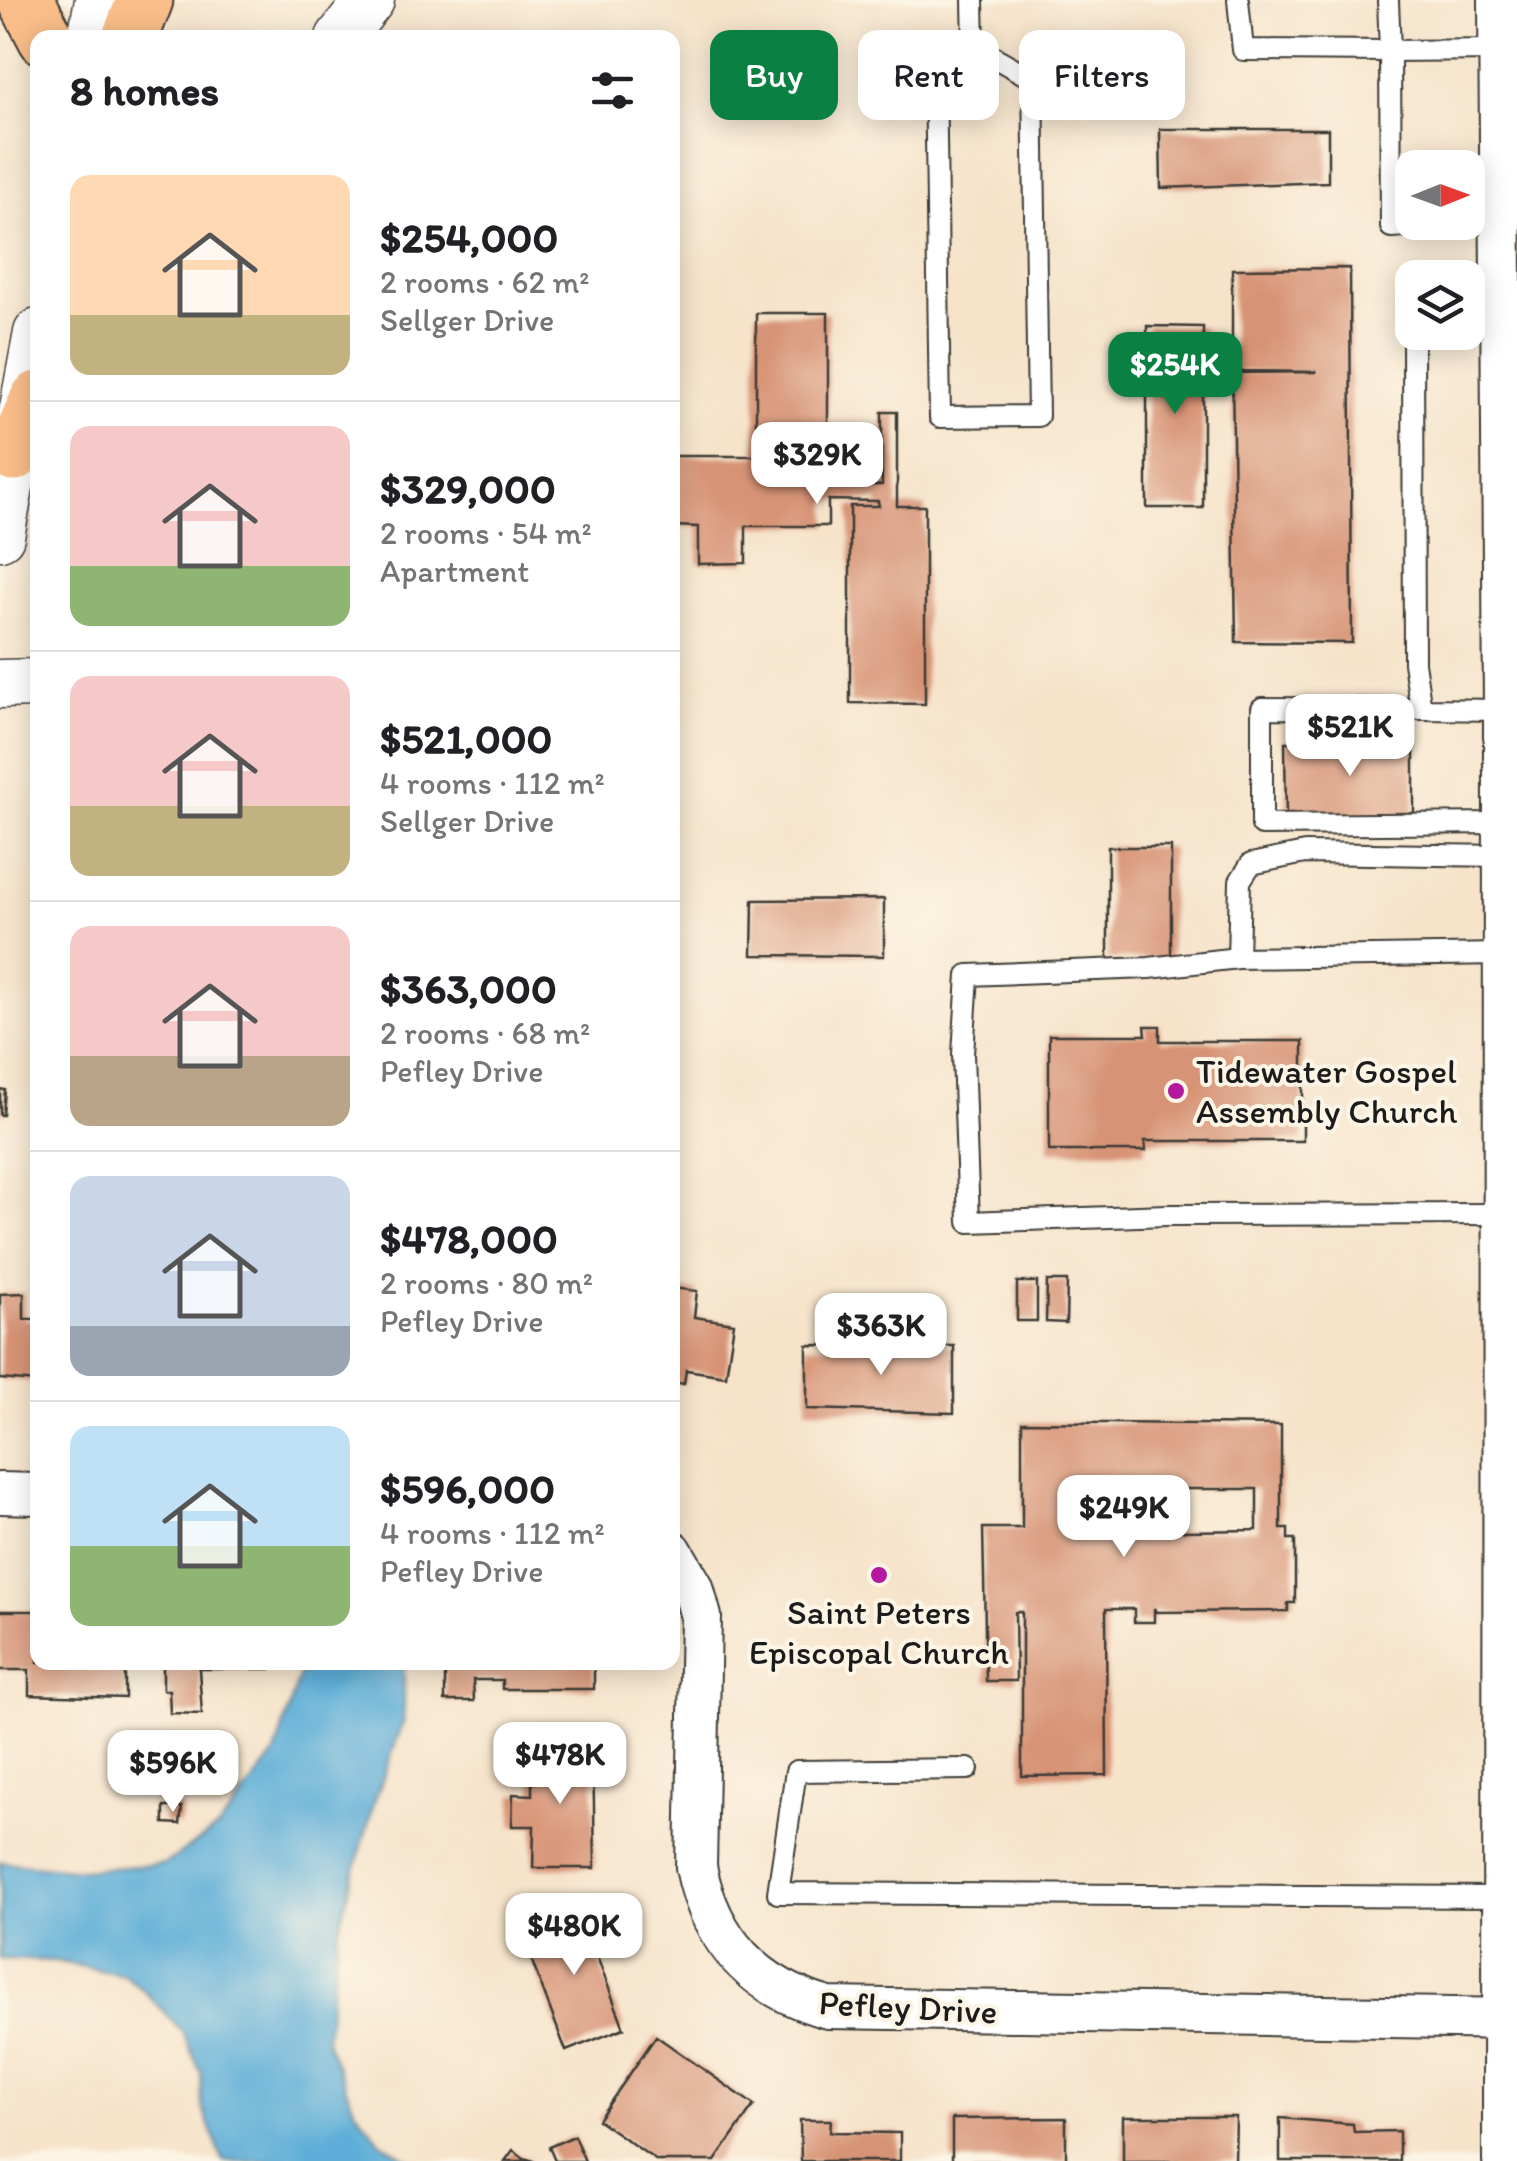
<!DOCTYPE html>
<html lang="en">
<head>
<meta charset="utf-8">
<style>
	:root { --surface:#fff; --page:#f6f6f6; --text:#202124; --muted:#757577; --line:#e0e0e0; --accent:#0b8043 }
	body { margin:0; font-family:Itim,sans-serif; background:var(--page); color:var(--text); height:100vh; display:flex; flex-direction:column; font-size:38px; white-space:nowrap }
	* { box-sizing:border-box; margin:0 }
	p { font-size:32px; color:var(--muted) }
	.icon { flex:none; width:55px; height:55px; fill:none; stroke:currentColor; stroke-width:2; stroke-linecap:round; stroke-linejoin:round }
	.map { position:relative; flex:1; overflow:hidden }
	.details { position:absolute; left:30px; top:30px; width:650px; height:1640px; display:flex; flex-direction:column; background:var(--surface); border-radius:20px; box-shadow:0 5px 25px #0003 }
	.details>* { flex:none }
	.guide { position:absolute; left:710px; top:30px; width:655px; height:90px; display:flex; gap:20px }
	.needle { width:65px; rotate:89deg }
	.tools { position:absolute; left:1395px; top:150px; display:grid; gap:20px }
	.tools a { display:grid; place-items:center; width:90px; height:90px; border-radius:20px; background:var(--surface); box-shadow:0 5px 25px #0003; font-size:50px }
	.price { position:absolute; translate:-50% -85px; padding:0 22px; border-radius:20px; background:#fff; color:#222; font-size:32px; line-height:65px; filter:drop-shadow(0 2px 5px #0008) }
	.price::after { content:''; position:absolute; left:50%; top:60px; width:30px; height:22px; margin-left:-15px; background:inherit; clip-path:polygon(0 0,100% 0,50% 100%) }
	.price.current { background:var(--accent); color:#fff }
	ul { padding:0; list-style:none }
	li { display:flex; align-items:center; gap:30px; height:250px; padding:0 40px }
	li+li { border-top:2px solid var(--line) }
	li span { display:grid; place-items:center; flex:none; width:280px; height:200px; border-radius:20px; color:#555 }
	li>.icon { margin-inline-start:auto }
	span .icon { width:120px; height:120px; fill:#fffc; stroke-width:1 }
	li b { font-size:42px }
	h2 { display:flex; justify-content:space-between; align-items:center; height:120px; padding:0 40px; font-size:42px }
	.pill { padding:0 35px; border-radius:20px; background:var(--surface); box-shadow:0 5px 25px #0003; font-size:35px; line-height:90px }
	.pill.current { background:var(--accent); color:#fff }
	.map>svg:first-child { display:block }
</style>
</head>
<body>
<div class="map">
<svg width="1517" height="2161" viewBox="0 0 1517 2161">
	<rect width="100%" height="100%" fill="#fcf5e5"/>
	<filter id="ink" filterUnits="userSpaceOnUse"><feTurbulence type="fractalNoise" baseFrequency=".01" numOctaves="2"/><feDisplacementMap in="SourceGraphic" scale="20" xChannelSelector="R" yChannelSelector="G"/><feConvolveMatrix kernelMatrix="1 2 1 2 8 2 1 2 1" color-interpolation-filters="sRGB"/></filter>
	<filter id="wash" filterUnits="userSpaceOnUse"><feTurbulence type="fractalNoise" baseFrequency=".0048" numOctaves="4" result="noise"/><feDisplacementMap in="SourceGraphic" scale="40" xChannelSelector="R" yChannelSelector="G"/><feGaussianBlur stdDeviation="2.25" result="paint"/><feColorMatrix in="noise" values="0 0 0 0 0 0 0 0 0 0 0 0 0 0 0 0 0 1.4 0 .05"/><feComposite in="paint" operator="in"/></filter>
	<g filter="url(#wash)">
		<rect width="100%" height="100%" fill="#f6e3ca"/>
		<polygon fill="#5daed8" stroke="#3c657a" stroke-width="2.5" points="303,1663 404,1663 404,1720 375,1800 339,1926 326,2040 354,2108 381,2142 411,2161 223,2161 202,2107 201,2073 182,2031 143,1990 124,1975 55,1961 0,1959 0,1862 82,1870 165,1864 219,1827 275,1754"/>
		<g id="blocks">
			<g fill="#d79374" fill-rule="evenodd">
				<polygon points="1160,129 1328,129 1328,182 1161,188"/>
				<polygon points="1350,268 1352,643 1236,642 1232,373 1317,372 1232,371 1232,269"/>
				<polygon points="756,313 828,313 828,486 882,485 882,412 897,412 897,506 925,506 925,704 850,703 850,506 879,506 878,501 828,500 828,526 746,526 746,563 698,564 698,527 672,526 672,456 756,456"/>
				<polygon points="1147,326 1203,327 1203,508 1147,508"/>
				<polygon points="1339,733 1359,733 1359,743 1414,742 1414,816 1286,817 1285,742 1339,742"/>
				<rect x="1108" y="847" width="63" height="112"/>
				<polygon points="884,899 884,956 752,955 753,900"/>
				<polygon points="1145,1026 1160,1026 1160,1041 1303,1041 1303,1141 1145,1141 1146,1151 1049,1151 1049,1035 1146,1035"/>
				<polygon points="0,1089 5,1090 3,1115 0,1115"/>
				<polygon points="1047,1281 1067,1281 1066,1323 1046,1322"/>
				<rect x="1017" y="1282" width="20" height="39"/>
				<polygon points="672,1288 697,1291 694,1317 734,1323 726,1376 686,1370 684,1384 672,1382"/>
				<polygon points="24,1293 24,1319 38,1319 38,1382 0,1379 0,1294"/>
				<polygon points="807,1345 954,1346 954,1413 807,1409"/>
				<path d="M1022 1422 1281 1425V1529H1288V1539H1295V1603H1288V1611L1156 1612 1154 1608V1622H1134V1609H1106L1107 1775 1022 1776V1612H1015L1016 1681H986L983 1528H1022ZM1107 1489H1257V1530L1107 1532Z"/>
				<polygon points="0,1611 38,1611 38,1662 125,1662 125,1698 29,1695 29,1670 0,1670"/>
				<polygon points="163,1662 270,1662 270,1669 199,1669 202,1714 170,1713 169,1690 163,1690"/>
				<polygon points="445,1662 594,1662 594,1689 502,1689 502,1680 473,1680 474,1701 445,1701"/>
				<polygon points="532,1745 593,1746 595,1868 533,1868 534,1826 512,1826 513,1794 532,1795"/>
				<polygon points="164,1807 182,1807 180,1824 164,1823"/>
				<polygon points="593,1908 606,1944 594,1949 624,2028 566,2051 522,1935"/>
				<polygon points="656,2036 754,2105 715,2161 657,2161 598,2120"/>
				<polygon points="1123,2117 1236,2117 1235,2161 1123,2161"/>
				<polygon points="1066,2118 1066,2161 952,2161 952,2119"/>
				<polygon points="1280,2118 1353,2124 1354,2132 1399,2131 1399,2161 1280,2161"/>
				<polygon points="800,2120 831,2120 830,2132 900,2133 900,2161 801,2161"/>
				<polygon points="574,2136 585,2161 555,2161 549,2147"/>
				<polygon points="513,2150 524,2158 534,2161 505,2161"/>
			</g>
		</g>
	</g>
	<g filter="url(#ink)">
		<use href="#blocks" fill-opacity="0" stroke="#3d3a36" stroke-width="2.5"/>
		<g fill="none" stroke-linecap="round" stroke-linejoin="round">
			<g stroke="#3d3a36" stroke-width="24">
				<g id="service">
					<polyline points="973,0 974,46"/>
					<polyline points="1238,0 1243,50 1390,51 1391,227 1500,222"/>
					<polyline points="1388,0 1390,51 1499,50"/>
					<polygon points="974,46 1033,79 1038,416 940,417 935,66"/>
					<polyline points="1468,282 1501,280"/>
					<polyline points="1413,332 1414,663 1421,709 1504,710"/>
					<polyline points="1421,709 1262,708 1262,825 1504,823"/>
					<polyline points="1503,954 1238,958 1240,881 1251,864 1305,853 1503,856"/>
					<polyline points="1238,958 1149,968 968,975 963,1054 969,1222 1167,1215 1502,1214"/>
					<polyline points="968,1769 796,1771 778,1893 1504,1897"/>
				</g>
			</g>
			<g stroke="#3d3a36" stroke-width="44">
				<g id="minor">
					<polyline points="1499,0 1504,710 1503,2161"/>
					<polyline points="0,1493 38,1494"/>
					<path d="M672 1551 693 1587 701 1617 696 1867C711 1942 756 1988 828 2008L1517 2019"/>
				</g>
			</g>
			<g stroke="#3d3a36" stroke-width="51">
				<g id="tertiary">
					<polyline points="92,38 99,0"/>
					<polyline points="340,38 370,0"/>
					<polyline points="0,536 38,333"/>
					<polyline points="0,684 38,683"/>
				</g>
			</g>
			<g stroke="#3d3a36" stroke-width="59">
				<g id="primary">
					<polyline points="26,0 46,38"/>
					<polyline points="130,38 145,0"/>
					<polyline points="14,453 38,399"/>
				</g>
			</g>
			<use href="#service" stroke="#fff" stroke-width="20"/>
			<use href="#minor" stroke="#fff" stroke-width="40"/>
			<use href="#tertiary" stroke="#fff" stroke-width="48"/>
			<use href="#primary" stroke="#f8bd89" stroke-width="55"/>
		</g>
	</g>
	<g fill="#b5179e" stroke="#fcf5e5" stroke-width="4">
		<circle cx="1176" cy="1091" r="10"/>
		<circle cx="879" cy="1575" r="10"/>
	</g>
	<g text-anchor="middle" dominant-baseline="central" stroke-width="8" stroke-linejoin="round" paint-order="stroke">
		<g font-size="35" fill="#1c1c1c" stroke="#fcf5e5" text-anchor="start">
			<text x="1196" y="1071">Tidewater Gospel<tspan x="1196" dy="40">Assembly Church</tspan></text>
			<text x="879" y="1612" text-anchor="middle">Saint Peters<tspan x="879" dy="40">Episcopal Church</tspan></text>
		</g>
		<g font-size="35" fill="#1c1c1c" stroke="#fcf5e5">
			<text transform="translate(908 2007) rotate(3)">Pefley Drive</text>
		</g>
	</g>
</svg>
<div class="tools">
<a><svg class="needle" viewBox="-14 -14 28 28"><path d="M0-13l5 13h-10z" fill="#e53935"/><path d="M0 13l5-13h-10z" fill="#757577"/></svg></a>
<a><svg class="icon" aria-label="layers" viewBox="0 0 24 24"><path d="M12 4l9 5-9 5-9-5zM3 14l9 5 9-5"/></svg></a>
</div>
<b class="price current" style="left:1175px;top:417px">$254K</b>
<b class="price" style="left:817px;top:507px">$329K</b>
<b class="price" style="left:1350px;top:779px">$521K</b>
<b class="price" style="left:881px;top:1378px">$363K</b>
<b class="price" style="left:1124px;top:1560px">$249K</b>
<b class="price" style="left:560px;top:1807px">$478K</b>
<b class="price" style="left:173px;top:1815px">$596K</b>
<b class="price" style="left:574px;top:1978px">$480K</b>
<div class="guide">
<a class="pill current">Buy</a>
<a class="pill">Rent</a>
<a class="pill">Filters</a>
</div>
<section class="details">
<h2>8 homes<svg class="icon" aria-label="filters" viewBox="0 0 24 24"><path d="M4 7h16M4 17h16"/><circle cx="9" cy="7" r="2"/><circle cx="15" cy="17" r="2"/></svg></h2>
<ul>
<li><span style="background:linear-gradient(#ffd9b3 70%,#c2b280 0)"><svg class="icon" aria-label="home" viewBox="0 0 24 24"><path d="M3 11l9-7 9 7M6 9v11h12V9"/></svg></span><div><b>$254,000</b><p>2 rooms · 62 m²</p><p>Sellger Drive</p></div></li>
<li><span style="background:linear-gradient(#f6c9c9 70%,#8fb573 0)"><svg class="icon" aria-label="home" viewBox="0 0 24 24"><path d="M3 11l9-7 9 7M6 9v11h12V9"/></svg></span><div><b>$329,000</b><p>2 rooms · 54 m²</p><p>Apartment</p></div></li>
<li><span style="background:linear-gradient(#f6c9c9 65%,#c2b280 0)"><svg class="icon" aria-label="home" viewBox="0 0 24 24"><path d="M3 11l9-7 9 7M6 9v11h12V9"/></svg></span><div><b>$521,000</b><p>4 rooms · 112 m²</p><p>Sellger Drive</p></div></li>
<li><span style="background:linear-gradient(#f6c9c9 65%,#b9a48a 0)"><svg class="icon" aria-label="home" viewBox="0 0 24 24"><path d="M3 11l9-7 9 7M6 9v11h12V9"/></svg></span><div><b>$363,000</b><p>2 rooms · 68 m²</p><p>Pefley Drive</p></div></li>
<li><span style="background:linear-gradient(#c9d6e8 75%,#9aa5b1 0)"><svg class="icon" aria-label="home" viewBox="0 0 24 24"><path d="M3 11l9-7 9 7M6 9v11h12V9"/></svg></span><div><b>$478,000</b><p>2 rooms · 80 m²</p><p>Pefley Drive</p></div></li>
<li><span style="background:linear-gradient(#bfe0f5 60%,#8fb573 0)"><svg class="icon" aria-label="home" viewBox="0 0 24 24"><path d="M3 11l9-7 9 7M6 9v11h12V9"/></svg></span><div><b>$596,000</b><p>4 rooms · 112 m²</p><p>Pefley Drive</p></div></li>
</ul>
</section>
</div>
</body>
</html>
